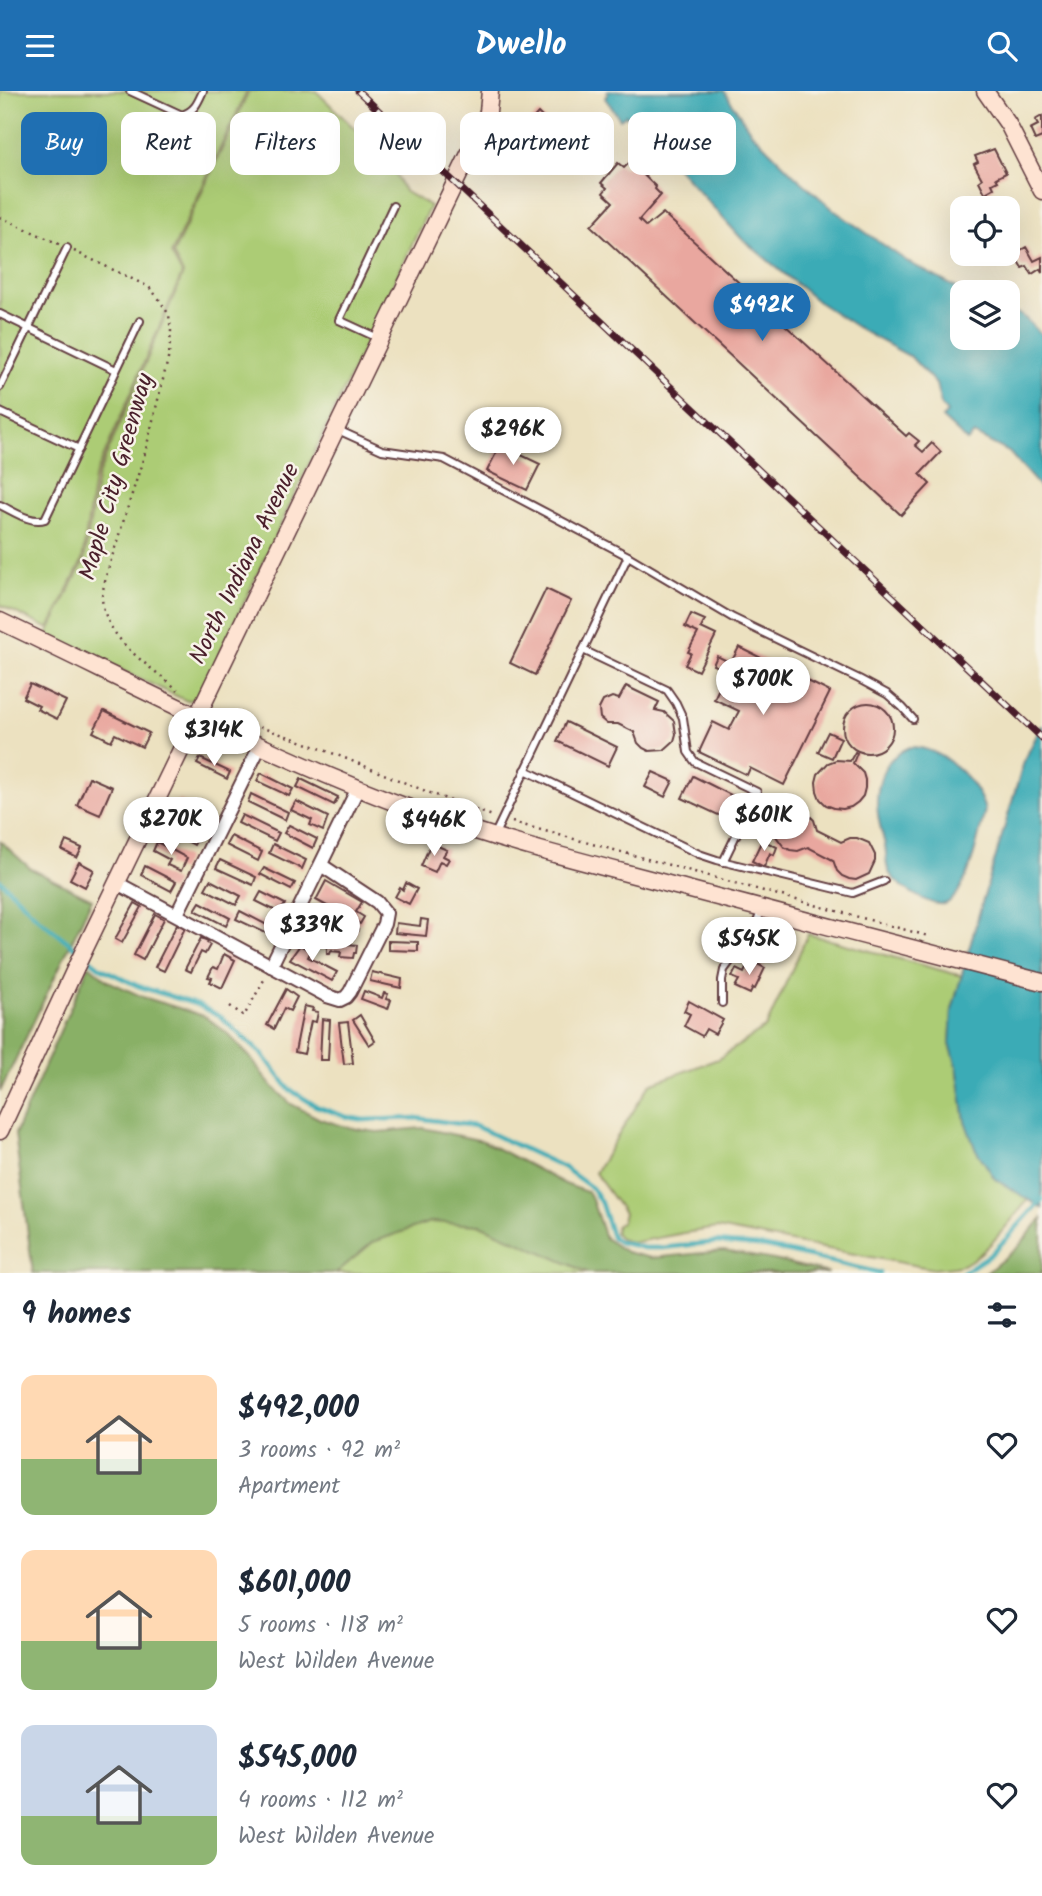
<!DOCTYPE html>
<html lang="en">
<head>
<meta charset="utf-8">
<style>
	:root { --surface:#fff; --page:#f2f2f3; --text:#1f2937; --muted:#747a83; --accent:#1f6fb2 }
	body { margin:0; font-family:Kalam,sans-serif; background:var(--page); color:var(--text); height:100vh; display:flex; flex-direction:column; font-size:26px; white-space:nowrap }
	* { box-sizing:border-box; margin:0 }
	p { font-size:23px; color:var(--muted) }
	.icon { flex:none; width:38px; height:38px; fill:none; stroke:currentColor; stroke-width:2; stroke-linecap:round; stroke-linejoin:round }
	.map { position:relative; height:1182px; overflow:hidden }
	.panel { display:flex; flex-direction:column; background:var(--surface); flex:1 }
	.panel>* { flex:none }
	.hud { position:absolute; left:21px; top:21px; width:1001px; height:63px; display:flex; gap:14px }
	.buttons { position:absolute; left:950px; top:105px; display:grid; gap:14px }
	.buttons a { display:grid; place-items:center; width:70px; height:70px; border-radius:14px; background:var(--surface); box-shadow:0 7px 28px #0002; font-size:35px }
	.price { position:absolute; translate:-50% -60px; padding:0 16px; border-radius:24px; background:#fff; color:#222; font-size:23px; line-height:46px; filter:drop-shadow(0 2px 4px #0008) }
	.price::after { content:''; position:absolute; left:50%; top:42px; width:21px; height:16px; margin-left:-10px; background:inherit; clip-path:polygon(0 0,100% 0,50% 100%) }
	.price.current { background:var(--accent); color:#fff }
	ul { padding:0; list-style:none }
	li { display:flex; align-items:center; gap:21px; height:175px; padding:0 21px }
	li span { display:grid; place-items:center; flex:none; width:196px; height:140px; border-radius:14px; color:#555 }
	li>.icon { margin-inline-start:auto }
	span .icon { width:84px; height:84px; fill:#fffc; stroke-width:1 }
	li b { font-size:30px }
	h2 { display:flex; justify-content:space-between; align-items:center; height:84px; padding:0 21px; font-size:30px }
	.chip { padding:0 24px; border-radius:14px; background:var(--surface); box-shadow:0 7px 28px #0002; font-size:24px; line-height:63px }
	.chip.current { background:var(--accent); color:#fff }
	header { display:flex; justify-content:space-between; align-items:center; height:91px; padding:0 21px; background:var(--accent); color:#fff; font-size:32px; font-weight:600 }
	.map>svg:first-child { display:block }
</style>
</head>
<body>
<header><svg class="icon" aria-label="menu" viewBox="0 0 24 24"><path d="M4 6h16M4 12h16M4 18h16"/></svg>Dwello<svg class="icon" aria-label="search" viewBox="0 0 24 24"><circle cx="10" cy="10" r="6"/><path d="M15 15l6 6"/></svg></header>
<div class="map">
<svg width="1042" height="1182" viewBox="0 0 1042 1182">
	<rect width="100%" height="100%" fill="#f7f3e8"/>
	<filter id="ink" filterUnits="userSpaceOnUse"><feTurbulence type="fractalNoise" baseFrequency=".0143" numOctaves="2"/><feDisplacementMap in="SourceGraphic" scale="14" xChannelSelector="R" yChannelSelector="G"/><feConvolveMatrix kernelMatrix="1 2 1 2 8 2 1 2 1" color-interpolation-filters="sRGB"/></filter>
	<filter id="wash" filterUnits="userSpaceOnUse"><feTurbulence type="fractalNoise" baseFrequency=".00686" numOctaves="4" result="noise"/><feDisplacementMap in="SourceGraphic" scale="28" xChannelSelector="R" yChannelSelector="G"/><feGaussianBlur stdDeviation="1.57" result="paint"/><feColorMatrix in="noise" values="0 0 0 0 0 0 0 0 0 0 0 0 0 0 0 0 0 1.4 0 .05"/><feComposite in="paint" operator="in"/></filter>
	<g filter="url(#wash)">
		<rect width="100%" height="100%" fill="#ece1c0"/>
		<g fill="#accc74" stroke="#7b7650" stroke-width="2">
			<polygon points="0,0 247,0 171,163 182,183 94,388 82,470 49,538 0,514"/>
			<polygon points="249,0 316,0 390,72 404,100 430,115 202,601 198,607 187,610 47,544 84,470 97,387 183,183 173,163"/>
			<path d="M808 843 962 885 952 919 950 953 957 975 965 1030 995 1088 1029 1108C1012 1127 985 1166 962 1174 953 1177 943 1177 934 1178L717 1137 684 1142 631 1152 621 1148 615 1142 616 1135 622 1130 624 1122 595 1082 650 993 718 968 766 936Z"/>
			<polygon points="427,1125 481,1130 601,1182 327,1182 368,1146"/>
		</g>
		<g fill="#89b066" stroke="#6a6848" stroke-width="2">
			<polygon points="0,750 31,778 92,808 0,1001"/>
			<polygon points="89,874 108,890 143,906 204,925 227,942 249,965 270,993 291,1013 320,1028 350,1037 377,1041 423,1037 483,1050 565,1093 587,1101 591,1106 605,1147 626,1161 651,1167 724,1160 774,1169 829,1182 589,1182 480,1134 430,1131 373,1151 336,1182 33,1182 15,1043"/>
			<polygon points="1042,1127 1042,1182 986,1182 1018,1156"/>
		</g>
		<g fill="#3aabb6" stroke="#426570" stroke-width="2">
			<polygon points="607,0 724,0 751,41 793,83 835,120 908,171 964,201 962,201 962,247 1008,247 1008,218 1023,225 1042,244 1042,403 1039,395 1009,361 974,343 967,350 942,327 947,322 941,314 936,293 911,266 863,240 817,210 741,147 666,64 626,24 620,28 605,7 608,3"/>
			<polygon points="1042,634 1042,1117 995,1088 975,1057 965,1030 957,975 950,953 952,919 978,826 1024,670"/>
			<path d="M910 656C943 656 976 689 985 719 979 742 969 800 947 812 934 819 895 794 889 781 885 774 887 763 885 755 883 744 879 734 878 723 875 708 879 684 888 672 894 664 901 660 910 656Z"/>
		</g>
		<g fill="none" stroke-linecap="round" stroke-linejoin="round">
			<g stroke="#3aabb6" stroke-width="4.5">
				<polyline points="0,789 39,828 101,877 138,895 198,914 221,926 264,965 289,998 316,1015 347,1026 364,1029 417,1027 475,1035 563,1076 592,1097 601,1112 612,1146 619,1151 644,1157 662,1157 717,1151 767,1156 880,1182"/>
				<polyline points="962,1182 990,1164 1008,1146 1042,1108"/>
			</g>
		</g>
		<g id="blocks">
			<g fill="#e9a79f">
				<polygon points="538,22 550,34 530,55 518,44"/>
				<polygon points="1042,25 1042,46 1035,49 1030,38 1038,34 1035,29"/>
				<polygon points="994,58 1006,82 996,87 998,90 992,93 994,97 985,102 979,90 982,88 974,73 978,71 975,65"/>
				<polygon points="630,71 656,96 655,98 661,104 639,129 646,136 663,122 906,345 909,342 919,350 915,354 923,361 932,352 941,361 920,383 930,393 901,424 591,135 613,111 603,102 607,97 601,92 618,72 624,77"/>
				<polygon points="1026,156 1034,170 1042,166 1042,182 1040,178 1032,183 1027,175 1022,177 1014,163"/>
				<polygon points="500,354 540,373 527,399 487,380"/>
				<polygon points="546,498 571,510 535,584 510,572"/>
				<polygon points="691,523 705,529 701,537 716,544 698,580 685,574 691,562 688,561 698,542 685,536"/>
				<polygon points="739,556 830,601 784,694 750,677 747,684 699,661 713,631 729,639 739,620 714,608 727,580 713,574 717,565 731,572"/>
				<polygon points="30,593 66,610 57,628 37,618 39,615 23,607"/>
				<polygon points="626,595 659,611 655,619 664,621 674,630 676,643 674,650 664,659 649,660 643,657 638,652 634,641 618,633 607,633 600,627 599,618 603,610 612,606 619,608"/>
				<circle cx="868" cy="637" r="25"/>
				<polygon points="104,620 149,642 142,656 115,643 111,650 93,641"/>
				<polygon points="566,631 617,656 608,675 557,650"/>
				<polygon points="828,641 841,647 832,667 818,661"/>
				<polygon points="855,661 857,662 853,672 863,682 865,689 865,697 863,705 858,711 851,716 843,718 834,717 826,714 820,708 817,700 816,691 818,683 828,672 836,669 850,670"/>
				<polygon points="200,667 230,681 227,688 197,673"/>
				<polygon points="653,681 673,690 665,706 645,696"/>
				<polygon points="261,682 293,698 289,705 257,690"/>
				<polygon points="693,685 739,708 729,729 682,707"/>
				<polygon points="89,686 112,696 100,724 77,714"/>
				<polygon points="301,688 338,706 334,714 297,696"/>
				<polygon points="251,703 288,721 285,729 248,711"/>
				<polygon points="179,709 209,724 205,733 174,717"/>
				<polygon points="296,710 328,726 323,740 310,734 312,729 291,719"/>
				<polygon points="792,718 805,720 814,729 817,739 841,751 850,747 857,747 869,752 875,764 875,770 869,783 856,789 849,788 842,785 837,780 833,769 808,756 798,760 790,759 784,756 775,744 775,737 781,725"/>
				<polygon points="242,724 279,742 275,750 238,732"/>
				<polygon points="168,729 199,745 194,754 164,738"/>
				<polygon points="289,734 317,748 313,757 284,742"/>
				<polygon points="231,745 262,761 258,770 226,754"/>
				<polygon points="762,749 777,756 774,764 770,762 764,776 752,770"/>
				<polygon points="66,750 82,757 77,767 62,759"/>
				<polygon points="157,751 187,767 181,780 167,774 170,769 153,760"/>
				<polygon points="431,752 447,759 443,765 449,768 446,773 440,770 435,781 421,775"/>
				<polygon points="273,753 306,769 302,778 269,762"/>
				<polygon points="220,769 256,786 253,794 216,777"/>
				<polygon points="79,771 94,779 85,796 70,788"/>
				<polygon points="145,775 176,791 171,800 141,784"/>
				<polygon points="264,777 295,792 291,799 260,783"/>
				<polygon points="210,789 241,805 236,814 205,798"/>
				<polygon points="326,790 362,811 356,821 364,826 360,833 316,809"/>
				<polygon points="406,792 417,798 409,813 395,806 400,797 403,799"/>
				<polygon points="261,801 285,813 280,822 256,810"/>
				<polygon points="200,811 230,827 226,835 195,819"/>
				<polygon points="135,812 142,816 122,852 115,848"/>
				<polygon points="317,816 358,839 353,848 347,845 346,848 337,843 338,841 311,826"/>
				<polygon points="240,820 273,837 270,844 236,828"/>
				<polygon points="155,823 164,828 143,869 134,864"/>
				<polygon points="421,828 428,829 426,845 395,842 396,832 420,835"/>
				<polygon points="177,833 185,837 164,880 155,876"/>
				<polygon points="201,847 208,850 207,852 210,854 205,863 201,861 191,881 185,878"/>
				<polygon points="388,850 418,851 418,860 388,859"/>
				<polygon points="327,851 357,854 356,862 354,862 353,867 340,866 341,861 331,860 330,863 327,863"/>
				<polygon points="300,854 311,860 308,866 337,881 332,890 290,868"/>
				<polygon points="224,863 235,869 222,897 210,891 212,887 208,886 213,876 218,878"/>
				<polygon points="750,869 765,877 755,898 753,897 750,903 735,896 739,889 732,886 736,878 744,882"/>
				<polygon points="372,881 402,888 401,897 370,890"/>
				<polygon points="286,898 297,906 290,920 284,917 274,938 267,934"/>
				<polygon points="364,900 382,907 384,902 388,903 386,908 391,909 388,918 361,908"/>
				<polygon points="689,910 723,929 715,943 706,938 702,945 684,935 690,923 684,920"/>
				<polygon points="304,915 313,917 312,920 318,921 316,931 311,930 304,963 295,961"/>
				<polygon points="360,924 375,950 369,954 353,929"/>
				<polygon points="322,928 330,929 328,969 320,969"/>
				<polygon points="348,931 353,972 344,973 339,932"/>
			</g>
		</g>
	</g>
	<g filter="url(#ink)">
		<use href="#blocks" fill-opacity="0" stroke="#623c41" stroke-width="2"/>
		<g fill="none" stroke-linecap="round" stroke-linejoin="round">
			<g stroke="#623c41" stroke-width="10">
				<g id="lane">
					<path d="M130 0 182 24C195 20 198 11 203 0"/>
					<polyline points="0,223 116,279"/>
					<polyline points="378,247 339,229 393,115"/>
					<polyline points="0,296 67,157"/>
					<polyline points="0,321 79,358"/>
					<polyline points="338,339 382,359 444,368 628,465 733,527 859,588 887,603 902,616 913,628"/>
					<path d="M0 414C13 420 31 433 45 428L140 230"/>
					<polyline points="583,559 667,599 676,612 683,627 688,661 695,671 757,701 723,771"/>
					<polyline points="525,679 699,763 717,769 853,802 884,790"/>
					<polyline points="495,743 628,465"/>
					<polyline points="722,912 722,889 724,879 755,837 761,820"/>
				</g>
			</g>
			<g stroke="#623c41" stroke-width="16">
				<g id="street">
					<polyline points="117,792 327,905 340,909 346,906 350,901 384,833 386,822 377,811 321,774"/>
					<polyline points="177,823 260,655"/>
					<polyline points="271,875 358,697"/>
				</g>
			</g>
			<g stroke="#623c41" stroke-width="19">
				<g id="secondary">
					<polyline points="985,0 1008,33 1042,100"/>
					<path d="M0 530C139 596 275 668 420 721 507 753 598 774 687 798 805 829 924 861 1042 891"/>
					<polyline points="0,1040 76,876 484,32 488,21 490,0"/>
				</g>
			</g>
			<g stroke="#623c41" stroke-width="2.5" stroke-dasharray="2 5" stroke-linecap="butt">
				<polyline points="0,126 59,153"/>
				<path d="M74 160 149 196 159 208 169 224 171 240 169 264 145 362 106 485C105 492 102 500 102 507 105 549 149 574 178 599"/>
				<path d="M253 634C335 659 412 698 493 725"/>
				<polyline points="512,731 928,845"/>
				<polyline points="230,915 244,925 265,887"/>
			</g>
			<use href="#lane" stroke="#fff" stroke-width="6"/>
			<use href="#street" stroke="#fff" stroke-width="12"/>
			<use href="#secondary" stroke="#fee3d2" stroke-width="16"/>
			<g stroke="#4a1f2b" stroke-width="7">
				<polyline id="rail" points="358,0 1042,647"/>
			</g>
			<use href="#rail" stroke="#f7f3e8" stroke-width="4.5" stroke-dasharray="13" stroke-linecap="butt"/>
		</g>
	</g>
	<g text-anchor="middle" dominant-baseline="central" stroke-width="5" stroke-linejoin="round" paint-order="stroke">
		<g font-size="24" fill="#4a1f2b" stroke="#f7f3e8">
			<text transform="translate(117 386) rotate(-74)">Maple City Greenway</text>
			<text transform="translate(245 473) rotate(-64)">North Indiana Avenue</text>
		</g>
	</g>
</svg>
<div class="buttons">
<a><svg class="icon" aria-label="locate" viewBox="0 0 24 24"><circle cx="12" cy="12" r="6"/><path d="M12 2v4M12 18v4M2 12h4M18 12h4"/></svg></a>
<a><svg class="icon" aria-label="layers" viewBox="0 0 24 24"><path d="M12 4l9 5-9 5-9-5zM3 14l9 5 9-5"/></svg></a>
</div>
<b class="price current" style="left:762px;top:252px">$492K</b>
<b class="price" style="left:513px;top:376px">$296K</b>
<b class="price" style="left:763px;top:626px">$700K</b>
<b class="price" style="left:214px;top:677px">$314K</b>
<b class="price" style="left:764px;top:762px">$601K</b>
<b class="price" style="left:171px;top:766px">$270K</b>
<b class="price" style="left:434px;top:767px">$446K</b>
<b class="price" style="left:312px;top:872px">$339K</b>
<b class="price" style="left:749px;top:886px">$545K</b>
<div class="hud">
<a class="chip current">Buy</a>
<a class="chip">Rent</a>
<a class="chip">Filters</a>
<a class="chip">New</a>
<a class="chip">Apartment</a>
<a class="chip">House</a>
</div>
</div>
<section class="panel">
<h2>9 homes<svg class="icon" aria-label="filters" viewBox="0 0 24 24"><path d="M4 7h16M4 17h16"/><circle cx="9" cy="7" r="2"/><circle cx="15" cy="17" r="2"/></svg></h2>
<ul>
<li><span style="background:linear-gradient(#ffd9b3 60%,#8fb573 0)"><svg class="icon" aria-label="home" viewBox="0 0 24 24"><path d="M3 11l9-7 9 7M6 9v11h12V9"/></svg></span><div><b>$492,000</b><p>3 rooms · 92 m²</p><p>Apartment</p></div><svg class="icon" aria-label="heart" viewBox="0 0 24 24"><path d="M12 20l-8-8c-3-5 5-10 8-4 3-6 11-1 8 4z"/></svg></li>
<li><span style="background:linear-gradient(#ffd9b3 65%,#8fb573 0)"><svg class="icon" aria-label="home" viewBox="0 0 24 24"><path d="M3 11l9-7 9 7M6 9v11h12V9"/></svg></span><div><b>$601,000</b><p>5 rooms · 118 m²</p><p>West Wilden Avenue</p></div><svg class="icon" aria-label="heart" viewBox="0 0 24 24"><path d="M12 20l-8-8c-3-5 5-10 8-4 3-6 11-1 8 4z"/></svg></li>
<li><span style="background:linear-gradient(#c9d6e8 65%,#8fb573 0)"><svg class="icon" aria-label="home" viewBox="0 0 24 24"><path d="M3 11l9-7 9 7M6 9v11h12V9"/></svg></span><div><b>$545,000</b><p>4 rooms · 112 m²</p><p>West Wilden Avenue</p></div><svg class="icon" aria-label="heart" viewBox="0 0 24 24"><path d="M12 20l-8-8c-3-5 5-10 8-4 3-6 11-1 8 4z"/></svg></li>
</ul>
</section>
</body>
</html>
